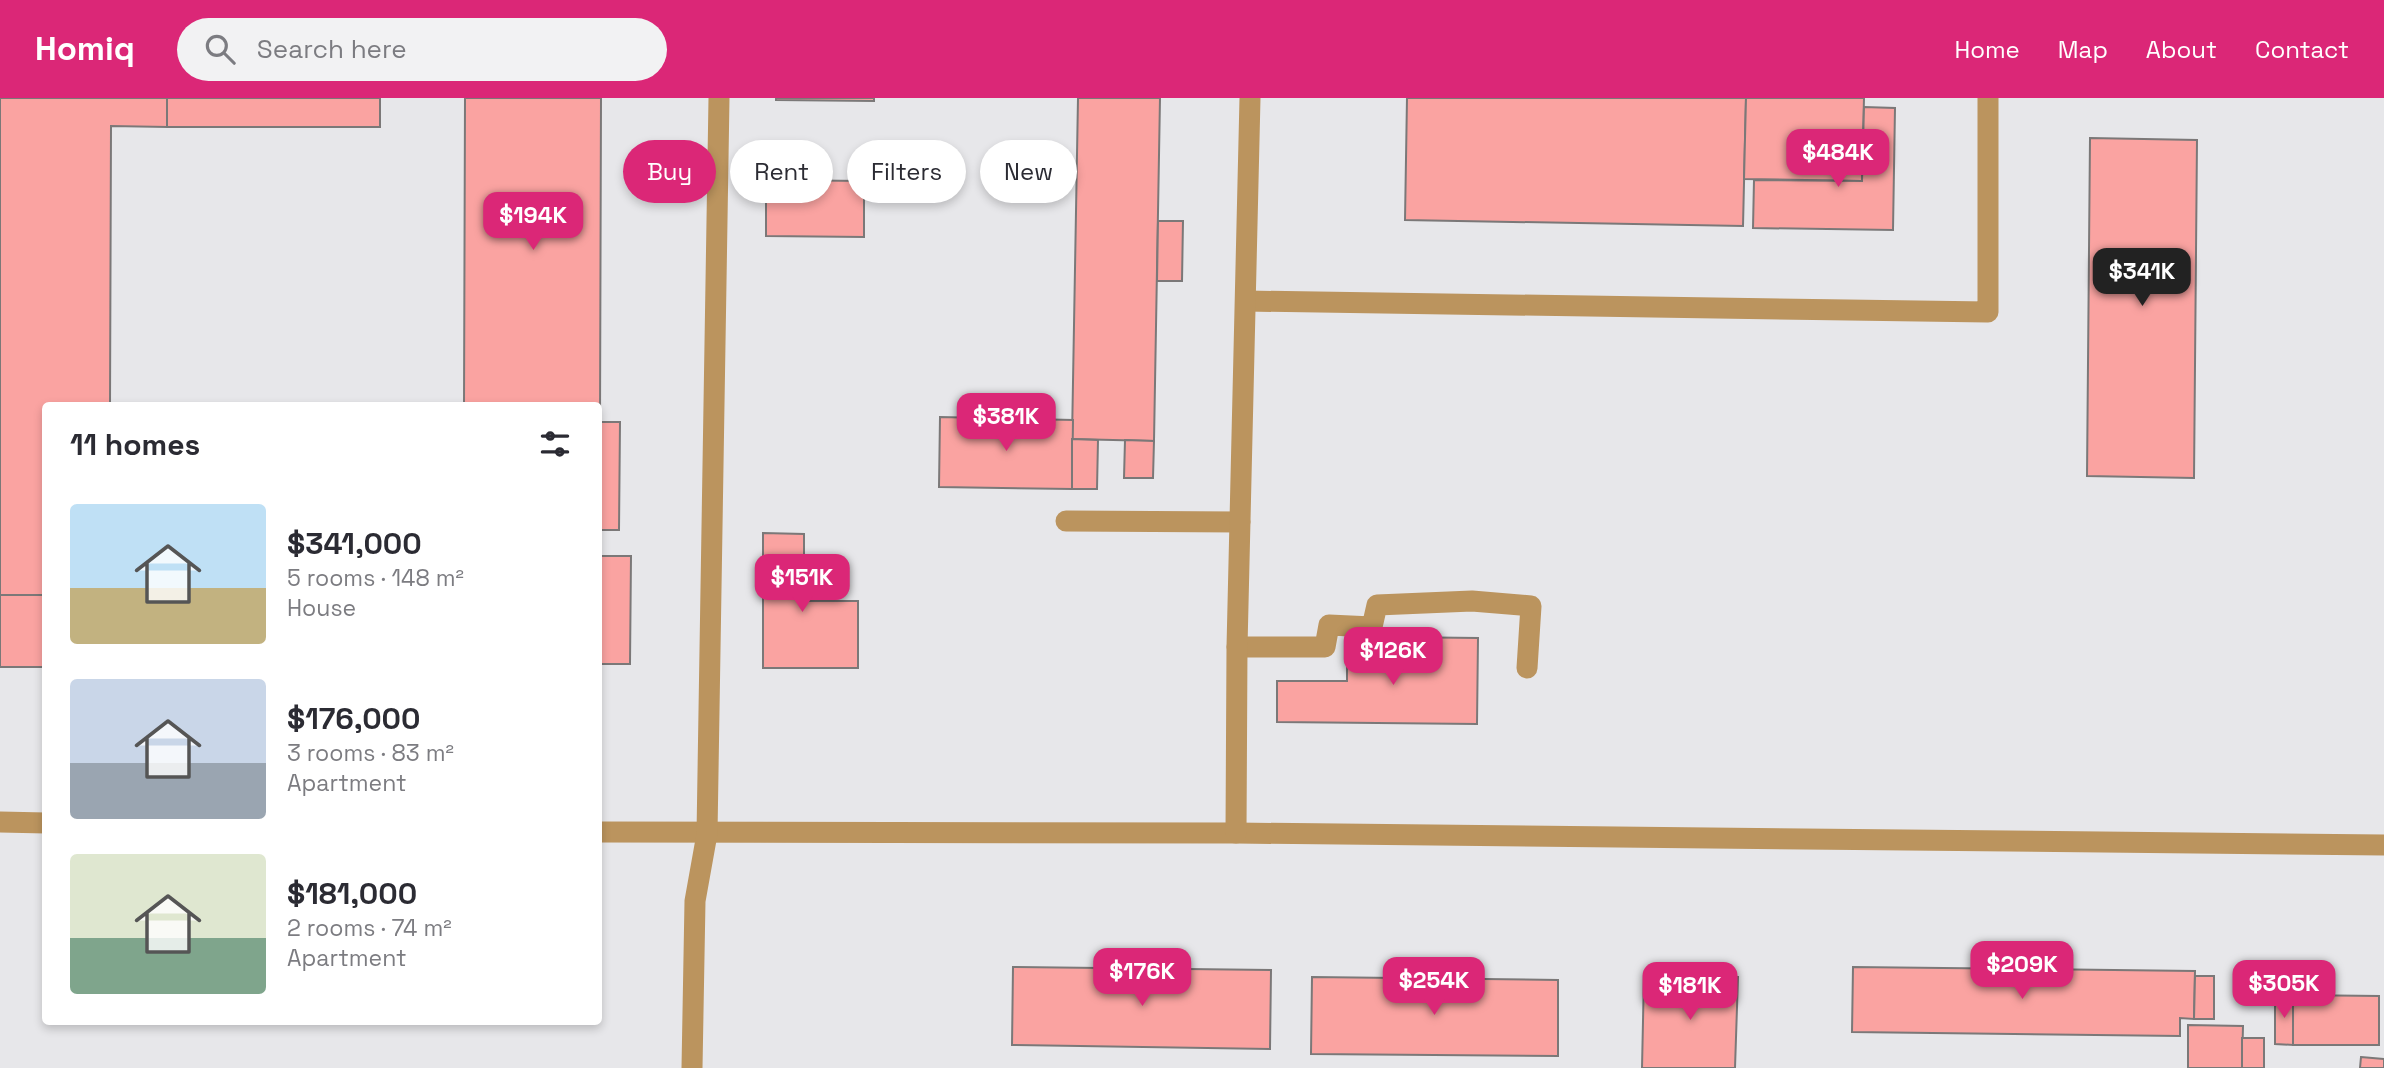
<!DOCTYPE html>
<html lang="en">
<head>
<meta charset="utf-8">
<style>
	:root { --surface:#fff; --page:#f2f2f3; --text:#2b2b33; --muted:#7c7c81; --accent:#db2777 }
	body { margin:0; font-family:"Space Grotesk",sans-serif; background:var(--page); color:var(--text); height:100vh; display:flex; flex-direction:column; font-size:26px; white-space:nowrap }
	* { box-sizing:border-box; margin:0 }
	p { font-size:23px; color:var(--muted) }
	.icon { flex:none; width:38px; height:38px; fill:none; stroke:currentColor; stroke-width:2; stroke-linecap:round; stroke-linejoin:round }
	.map { position:relative; flex:1; overflow:hidden }
	.panel { position:absolute; left:42px; top:304px; width:560px; height:623px; display:flex; flex-direction:column; background:var(--surface); border-radius:7px; box-shadow:0 4px 10px #0003 }
	.panel>* { flex:none }
	.banner { position:absolute; left:623px; top:42px; width:665px; height:63px; display:flex; gap:14px }
	.price { position:absolute; translate:-50% -60px; padding:0 16px; border-radius:14px; background:var(--accent); color:#fff; font-size:23px; line-height:46px; filter:drop-shadow(0 2px 4px #0008) }
	.price::after { content:''; position:absolute; left:50%; top:42px; width:21px; height:16px; margin-left:-10px; background:inherit; clip-path:polygon(0 0,100% 0,50% 100%) }
	.price.current { background:#222; color:#fff }
	ul { padding:0; list-style:none }
	li { display:flex; align-items:center; gap:21px; height:175px; padding:0 28px }
	li span { display:grid; place-items:center; flex:none; width:196px; height:140px; border-radius:7px; color:#555 }
	li>.icon { margin-inline-start:auto }
	span .icon { width:84px; height:84px; fill:#fffc; stroke-width:1 }
	li b { font-size:30px }
	h2 { display:flex; justify-content:space-between; align-items:center; height:84px; padding:0 28px; font-size:30px }
	.pill { padding:0 24px; border-radius:32px; background:var(--surface); box-shadow:0 4px 10px #0003; font-size:24px; line-height:63px }
	.pill.current { background:var(--accent); color:#fff }
	header { display:flex; align-items:center; gap:42px; box-sizing:border-box; height:98px; padding:0 35px; background:var(--accent); color:#fff }
	header strong { font-size:33px }
	nav { display:flex; gap:38px; margin-inline-start:auto; font-size:24px }
	.search { width:490px; height:63px; background:var(--page); display:flex; align-items:center; gap:18px; box-sizing:border-box; padding:0 24px; border-radius:38px; color:var(--muted); font-size:26px }
	.map>svg:first-child { display:block }
</style>
</head>
<body>
<header>
<strong>Homiq</strong>
<div class="search"><svg class="icon" aria-label="search" viewBox="0 0 24 24"><circle cx="10" cy="10" r="6"/><path d="M15 15l6 6"/></svg>Search here</div>
<nav><a>Home</a><a>Map</a><a>About</a><a>Contact</a></nav>
</header>
<div class="map">
<svg width="2384" height="970" viewBox="0 0 2384 970">
	<rect width="100%" height="100%" fill="#e7e7ea"/>
	<g fill="#faa3a1" stroke="#7b7878" stroke-width="2">
		<polygon points="0,0 167,0 167,29 111,28 110,308 46,308 46,497 0,497"/>
		<rect x="167" y="0" width="213" height="29"/>
		<polygon points="465,0 601,0 600,322 598,322 598,308 464,308"/>
		<polygon points="776,0 874,0 874,3 776,2"/>
		<polygon points="1078,0 1160,0 1154,343 1072,341"/>
		<polygon points="1407,0 1746,0 1743,128 1405,122"/>
		<polygon points="1746,0 1864,0 1862,83 1744,81"/>
		<polygon points="1864,9 1895,10 1893,132 1753,130 1754,82 1862,83"/>
		<polygon points="2090,40 2197,42 2194,380 2087,378"/>
		<polygon points="766,82 864,83 864,139 766,138"/>
		<polygon points="1158,123 1183,123 1182,183 1157,183"/>
		<polygon points="940,319 1073,322 1072,391 939,389"/>
		<polygon points="598,324 620,324 619,432 598,432"/>
		<polygon points="1072,341 1098,342 1097,391 1072,391"/>
		<polygon points="1125,342 1154,343 1153,380 1124,380"/>
		<polygon points="763,435 804,436 804,503 858,503 858,570 763,570"/>
		<polygon points="600,458 631,458 630,566 599,566"/>
		<rect x="0" y="497" width="46" height="72"/>
		<polygon points="1393,539 1478,540 1477,626 1277,624 1277,583 1347,583 1347,556 1392,557"/>
		<polygon points="1013,869 1271,872 1270,951 1012,947"/>
		<polygon points="1853,869 2195,873 2194,921 2180,920 2180,938 1852,934"/>
		<polygon points="1644,876 1738,879 1735,970 1642,970"/>
		<polygon points="2195,878 2214,878 2214,921 2194,921"/>
		<polygon points="1312,879 1558,882 1558,958 1311,956"/>
		<polygon points="2275,897 2293,897 2293,947 2275,946"/>
		<polygon points="2293,897 2379,898 2379,947 2293,947"/>
		<polygon points="2188,927 2243,928 2242,970 2188,970"/>
		<rect x="2242" y="940" width="22" height="30"/>
		<polygon points="2361,959 2384,961 2384,970 2360,970"/>
	</g>
	<g fill="none" stroke-linecap="round" stroke-linejoin="round">
		<g stroke="#bb945e" stroke-width="21">
			<polyline points="1246,203 1988,214 1988,0"/>
			<polyline points="1066,423 1240,424"/>
			<polyline points="1237,549 1325,549 1329,527 1372,529 1377,507 1472,503 1531,508 1527,570"/>
			<polyline points="0,724 46,725"/>
			<polyline points="598,734 1236,735 2384,747"/>
			<polyline points="1236,735 1237,549 1250,0"/>
			<polyline points="692,970 695,803 707,736 719,0"/>
		</g>
	</g>
</svg>
<b class="price" style="left:1838px;top:91px">$484K</b>
<b class="price" style="left:533px;top:154px">$194K</b>
<b class="price current" style="left:2142px;top:210px">$341K</b>
<b class="price" style="left:1006px;top:355px">$381K</b>
<b class="price" style="left:802px;top:516px">$151K</b>
<b class="price" style="left:1393px;top:589px">$126K</b>
<b class="price" style="left:2022px;top:903px">$209K</b>
<b class="price" style="left:1142px;top:910px">$176K</b>
<b class="price" style="left:1434px;top:919px">$254K</b>
<b class="price" style="left:2284px;top:922px">$305K</b>
<b class="price" style="left:1690px;top:924px">$181K</b>
<div class="banner">
<a class="pill current">Buy</a>
<a class="pill">Rent</a>
<a class="pill">Filters</a>
<a class="pill">New</a>
</div>
<section class="panel">
<h2>11 homes<svg class="icon" aria-label="filters" viewBox="0 0 24 24"><path d="M4 7h16M4 17h16"/><circle cx="9" cy="7" r="2"/><circle cx="15" cy="17" r="2"/></svg></h2>
<ul>
<li><span style="background:linear-gradient(#bfe0f5 60%,#c2b280 0)"><svg class="icon" aria-label="home" viewBox="0 0 24 24"><path d="M3 11l9-7 9 7M6 9v11h12V9"/></svg></span><div><b>$341,000</b><p>5 rooms · 148 m²</p><p>House</p></div></li>
<li><span style="background:linear-gradient(#c9d6e8 60%,#9aa5b1 0)"><svg class="icon" aria-label="home" viewBox="0 0 24 24"><path d="M3 11l9-7 9 7M6 9v11h12V9"/></svg></span><div><b>$176,000</b><p>3 rooms · 83 m²</p><p>Apartment</p></div></li>
<li><span style="background:linear-gradient(#dfe7d0 60%,#7fa58c 0)"><svg class="icon" aria-label="home" viewBox="0 0 24 24"><path d="M3 11l9-7 9 7M6 9v11h12V9"/></svg></span><div><b>$181,000</b><p>2 rooms · 74 m²</p><p>Apartment</p></div></li>
</ul>
</section>
</div>
</body>
</html>
